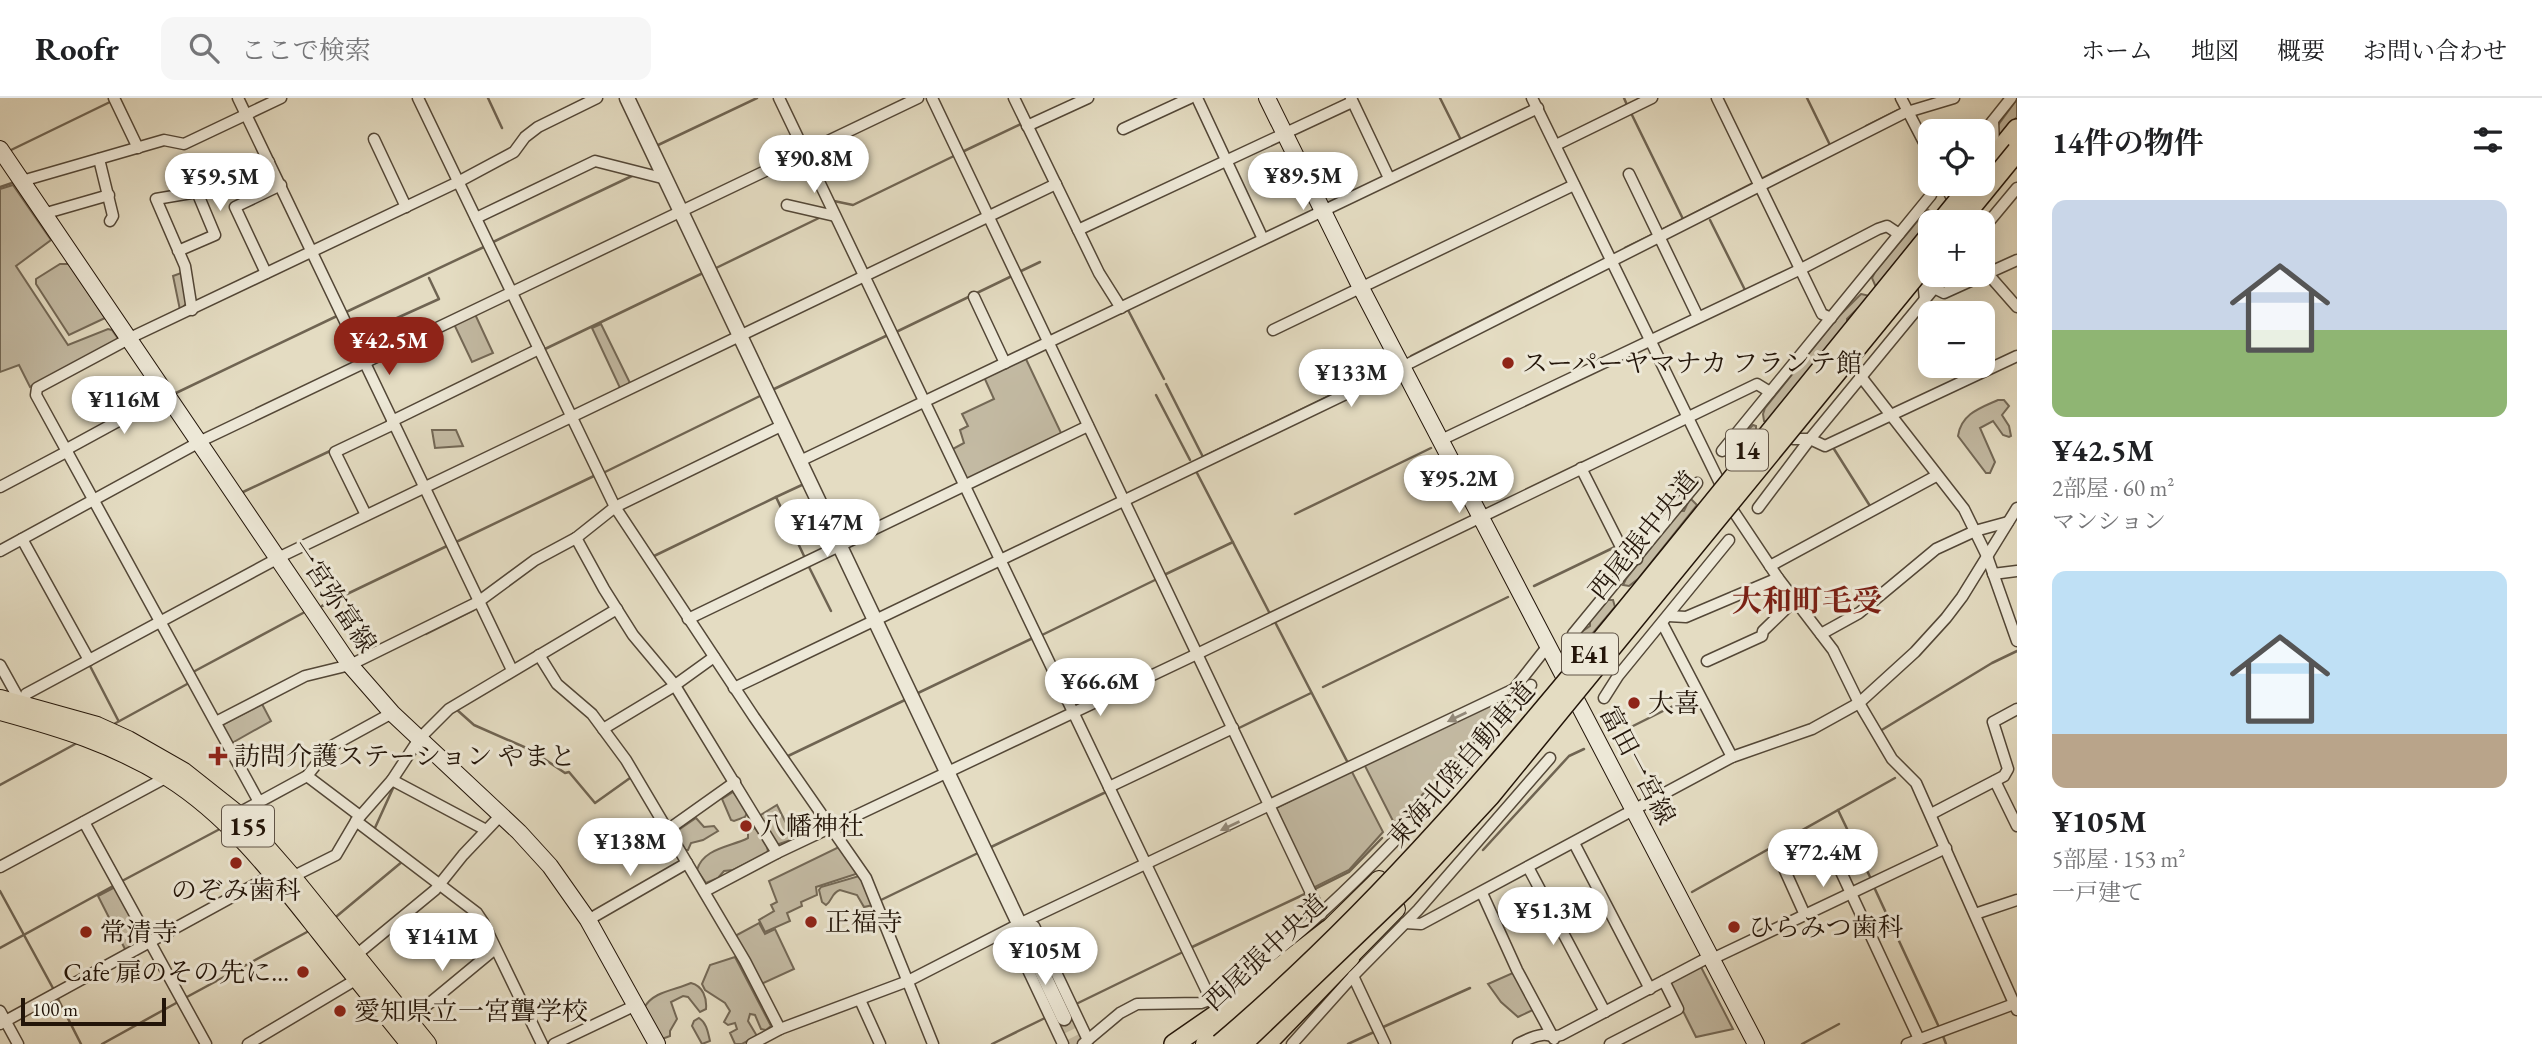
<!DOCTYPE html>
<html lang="ja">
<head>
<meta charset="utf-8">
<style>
	:root { --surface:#fff; --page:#f6f6f6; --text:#202124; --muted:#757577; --line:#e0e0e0; --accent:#8f2418 }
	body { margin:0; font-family:"EB Garamond","Noto Serif JP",serif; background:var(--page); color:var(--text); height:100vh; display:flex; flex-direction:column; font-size:26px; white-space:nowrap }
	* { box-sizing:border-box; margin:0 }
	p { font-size:23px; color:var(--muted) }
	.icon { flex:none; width:38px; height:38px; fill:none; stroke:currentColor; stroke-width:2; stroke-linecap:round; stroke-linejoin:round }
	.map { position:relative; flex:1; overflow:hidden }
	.drawer { display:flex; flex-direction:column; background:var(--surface); width:525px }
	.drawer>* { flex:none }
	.controls { position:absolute; left:1918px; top:21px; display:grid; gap:14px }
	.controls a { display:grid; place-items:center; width:77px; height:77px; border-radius:14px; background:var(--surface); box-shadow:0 4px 18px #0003; font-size:35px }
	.scale { position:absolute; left:21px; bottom:18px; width:145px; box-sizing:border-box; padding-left:7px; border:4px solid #231509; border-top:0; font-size:19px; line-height:24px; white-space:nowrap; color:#231509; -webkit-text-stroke:5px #ede8d7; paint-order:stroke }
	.price { position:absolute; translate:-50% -60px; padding:0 16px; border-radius:24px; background:#fff; color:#222; font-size:23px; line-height:46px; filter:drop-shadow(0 2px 4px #0008) }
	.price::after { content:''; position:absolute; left:50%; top:42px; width:21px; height:16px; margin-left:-10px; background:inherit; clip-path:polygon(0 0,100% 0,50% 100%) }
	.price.selected { background:var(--accent); color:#fff }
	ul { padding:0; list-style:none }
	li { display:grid; align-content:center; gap:14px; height:371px; padding:0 35px }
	li span { display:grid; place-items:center; height:217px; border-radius:14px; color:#555 }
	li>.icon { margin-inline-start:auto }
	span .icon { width:126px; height:126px; fill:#fffc; stroke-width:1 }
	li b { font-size:30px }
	h2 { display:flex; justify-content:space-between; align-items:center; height:84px; padding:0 35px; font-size:30px }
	header { display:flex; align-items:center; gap:42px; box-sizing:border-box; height:98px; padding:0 35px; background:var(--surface); border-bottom:2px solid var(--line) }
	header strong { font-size:33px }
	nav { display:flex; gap:38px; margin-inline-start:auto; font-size:24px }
	.search { width:490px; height:63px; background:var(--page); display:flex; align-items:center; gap:18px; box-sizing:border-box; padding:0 24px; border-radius:14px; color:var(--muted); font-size:26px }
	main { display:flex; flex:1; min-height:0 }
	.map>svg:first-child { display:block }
</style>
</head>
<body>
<header>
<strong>Roofr</strong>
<div class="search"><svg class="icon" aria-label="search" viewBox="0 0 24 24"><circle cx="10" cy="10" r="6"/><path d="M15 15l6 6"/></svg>ここで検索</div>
<nav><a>ホーム</a><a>地図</a><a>概要</a><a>お問い合わせ</a></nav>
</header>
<main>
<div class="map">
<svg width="2017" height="946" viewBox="0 0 2017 946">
	<rect width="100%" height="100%" fill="#e4dcc2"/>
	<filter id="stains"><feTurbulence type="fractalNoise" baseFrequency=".00286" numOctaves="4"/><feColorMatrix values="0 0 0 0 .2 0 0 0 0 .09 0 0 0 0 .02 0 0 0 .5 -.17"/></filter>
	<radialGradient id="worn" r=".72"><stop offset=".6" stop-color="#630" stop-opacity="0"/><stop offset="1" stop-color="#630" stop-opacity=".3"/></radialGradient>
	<g fill="#c3baa3" stroke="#736856" stroke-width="2">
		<polygon points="2017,1 2017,19 2000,39 1996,30"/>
		<polygon points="13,87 51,142 16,168 68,247 108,231 112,232 119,242 30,289 19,267 0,274 0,91"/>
		<path d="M1927 111 1936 118 1879 187H1875L1872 180 1875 174 1919 121C1925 120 1927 116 1927 111Z"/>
		<polygon points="60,166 69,166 105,220 69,237 36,186 36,181"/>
		<polygon points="181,175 187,205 180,212 173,178"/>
		<polygon points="1861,196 1870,198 1847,221 1847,226 1767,324 1764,323 1763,316 1765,310 1838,219"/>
		<polygon points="474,214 493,255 472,264 453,224"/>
		<polygon points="601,226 630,285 620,290 592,230"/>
		<polygon points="1025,259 1062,337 966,384 951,352 964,345 960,332 968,328 962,316 994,301 984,279"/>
		<path d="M1998 302H2004L2009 308 2002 317 2009 328 2011 338 2009 339 2003 337 1993 323 1980 330 1995 364 1990 375H1986L1958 338C1961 316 1980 310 1998 302Z"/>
		<polygon points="1753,327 1756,328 1756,334 1736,359 1729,353 1735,352 1738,348 1738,342"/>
		<polygon points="432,332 456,332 463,348 435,350"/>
		<polygon points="1690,400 1697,407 1638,481 1629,488 1623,487 1626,481 1680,413 1684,413"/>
		<polygon points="1608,502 1613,502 1615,509 1587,542 1580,535 1590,528 1590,523"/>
		<polygon points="1505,599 1507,603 1472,645 1396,724 1393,723 1364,666"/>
		<polygon points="262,606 271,623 232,645 222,627"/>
		<polygon points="1351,672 1383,734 1349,772 1313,790 1276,710"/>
		<polygon points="733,694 748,713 745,719 734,723 731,722 722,701"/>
		<polygon points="777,707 794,741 776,747 759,718"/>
		<polygon points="696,720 704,729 714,728 718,733 703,742 691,745 688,752 685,752 674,735"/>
		<path d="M755 730 767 747 768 755 733 772 724 773 718 780 706 785 697 772C703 750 731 749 748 740V734Z"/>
		<polygon points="841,748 859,775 816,789 817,797 801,804 802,808 787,815 790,823 765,834 759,822 774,813 771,807 777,804 769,783"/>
		<path d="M859 778 863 781 873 807 864 809 857 797 840 792C831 795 833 802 826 807L822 804 819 792 821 789Z"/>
		<polygon points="117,788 145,839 142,844 126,853 98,798"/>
		<polygon points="759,825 765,836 775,831 794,871 761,886 735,838"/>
		<polygon points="735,859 771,928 766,932 761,931 755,917 750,916 748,923 757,938 742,946 735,946 730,935 737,931 735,925 728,927 724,924 730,913 725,905 705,892 702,886 710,867"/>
		<polygon points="1701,869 1733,931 1696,939 1669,885"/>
		<polygon points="1515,874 1535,911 1518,919 1501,904 1488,886"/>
		<path d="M691 885C703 888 707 900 706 911L700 914 688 899 683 898 671 904 677 921 670 933V938L662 941 644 910C653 893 676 892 691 885Z"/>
		<path d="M699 920C707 925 708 935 710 943L702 946 692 928 694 923Z"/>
	</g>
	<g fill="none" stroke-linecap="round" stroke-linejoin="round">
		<g stroke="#6f6452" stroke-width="2.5">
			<polyline points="488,0 502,30"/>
			<polyline points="1440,0 1461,42"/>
			<polyline points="1624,0 1627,7"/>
			<polyline points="1807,0 1830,47"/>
			<polyline points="1631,15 1683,121"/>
			<polyline points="1866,28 1898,12"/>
			<polyline points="656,48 757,0"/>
			<polyline points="9,53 112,3"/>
			<polyline points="962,54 1023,25"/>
			<polyline points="1763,80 1801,61"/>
			<polyline points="0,89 12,85"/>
			<polyline points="834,103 853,107 956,57"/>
			<polyline points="1710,122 1745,192"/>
			<polyline points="1663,131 1753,85"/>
			<polyline points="491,145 634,77"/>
			<polyline points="1625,150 1654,136"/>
			<polyline points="714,171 821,119"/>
			<polyline points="1019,174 1040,164"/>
			<polyline points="1127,210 1164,281"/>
			<polyline points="344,215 486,148"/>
			<polyline points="896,234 1012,178"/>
			<polyline points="355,239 439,201 429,180"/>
			<polyline points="545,251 703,175"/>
			<polyline points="1411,258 1576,175"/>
			<polyline points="1166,286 1203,359 1387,270"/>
			<polyline points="772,292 888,237"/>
			<polyline points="176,295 337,218"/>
			<polyline points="1156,297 1190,362"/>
			<polyline points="1834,351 1870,408"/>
			<polyline points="1196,373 1269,514"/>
			<polyline points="603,375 762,297"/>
			<polyline points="243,394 330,353"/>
			<polyline points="776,399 804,386"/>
			<polyline points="1295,416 1431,350"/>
			<polyline points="454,445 596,377"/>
			<polyline points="1624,445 1640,437"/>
			<polyline points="654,458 776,399 805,460"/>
			<polyline points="808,467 831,513"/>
			<polyline points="1164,477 1233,444"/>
			<polyline points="1534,488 1617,448"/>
			<polyline points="322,508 447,448"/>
			<polyline points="1275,524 1349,667"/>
			<polyline points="426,536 474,512"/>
			<polyline points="1042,537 1157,481"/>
			<polyline points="89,566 118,622"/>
			<polyline points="193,574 303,515"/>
			<polyline points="1323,589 1508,499"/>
			<polyline points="918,595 1033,540"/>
			<polyline points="456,611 474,627 531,652 565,675 569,674 595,705 630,680"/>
			<polyline points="114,626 189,585"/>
			<polyline points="1237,631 1311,595"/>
			<polyline points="1880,633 1992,565 2017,553"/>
			<polyline points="1611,639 1695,597"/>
			<polyline points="788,658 907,601"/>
			<polyline points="0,687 77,645"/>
			<polyline points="1838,712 1871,781"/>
			<polyline points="374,732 394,688"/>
			<polyline points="989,750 1106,694"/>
			<polyline points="1483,752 1569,658 1584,651"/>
			<polyline points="122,783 218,732"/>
			<polyline points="1874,789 1938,927"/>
			<polyline points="1315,791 1349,774 1382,740"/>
			<polyline points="0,793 54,892"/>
			<polyline points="1692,794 1895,680"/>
			<polyline points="881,802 978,755"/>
			<polyline points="337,818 403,763"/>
			<polyline points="0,850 115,787"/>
			<polyline points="1190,850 1307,795"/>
			<polyline points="57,899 81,946"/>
			<polyline points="185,900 307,834"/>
			<polyline points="1074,907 1185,853"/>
			<polyline points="1381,930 1470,890"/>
			<polyline points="1943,938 1946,946"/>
			<polyline points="102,946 178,904"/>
			<polyline points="992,946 1045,920"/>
			<polyline points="1348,946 1374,934"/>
			<polyline points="1802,946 1839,926"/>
		</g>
		<polyline stroke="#c7bea6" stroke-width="14" stroke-dasharray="14 7" stroke-linecap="butt" points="1064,920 1077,946"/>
		<g stroke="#534737" stroke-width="13">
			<g id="minor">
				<polyline points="114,0 138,50"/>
				<polyline points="238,0 512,572"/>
				<polyline points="418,0 615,409 754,619 866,780 933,946"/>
				<polyline points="779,0 1211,902"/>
				<polyline points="932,0 1321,816"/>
				<polyline points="1014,0 1099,175 1121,210"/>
				<polyline points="1197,0 1263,141"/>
				<polyline points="1351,0 1389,80"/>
				<polyline points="1532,0 1734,414 1778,480 1833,552 1859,605 1892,661 1916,685 2017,912"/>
				<polyline points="1717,0 1822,216 1831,220"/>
				<polyline points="1901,0 1930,56"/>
				<polyline points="1993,23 1994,47"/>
				<polyline points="1027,28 1088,0"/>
				<polyline points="1123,31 1190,0"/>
				<polyline points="1983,35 2011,0"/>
				<polyline points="374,41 406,109"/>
				<polyline points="1556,47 1652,0"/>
				<polyline points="99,61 113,118 110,123"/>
				<polyline points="246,75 269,64"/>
				<polyline points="1629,76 1698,219"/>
				<polyline points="22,83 164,42 184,46 281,0"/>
				<polyline points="1945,86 1956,109"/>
				<polyline points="787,107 835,118"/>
				<polyline points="43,116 109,97"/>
				<polyline points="476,120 595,63 666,81"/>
				<polyline points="1987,126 2017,90"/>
				<polyline points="1078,132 1352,4"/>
				<polyline points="178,153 215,137 197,94 156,101 185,168 192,212"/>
				<polyline points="1983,165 1988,176 2017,209"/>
				<polyline points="266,175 235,109 281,87"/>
				<polyline points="1923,181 1925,202"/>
				<polyline points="1934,190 1944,195 2017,162"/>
				<polyline points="974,199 1005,265"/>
				<polyline points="1273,232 1574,87"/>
				<polyline points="1862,280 1964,411 1987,458 2017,543"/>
				<polyline points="392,323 539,251"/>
				<polyline points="1793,341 1810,341 1825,348 2017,258"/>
				<polyline points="1441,342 1801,171 1878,131 1887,128 1899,136"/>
				<polyline points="67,351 166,297"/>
				<polyline points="1722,353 1931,97"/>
				<polyline points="800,363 1538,10"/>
				<polyline points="1581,370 1621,449 1637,461"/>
				<polyline points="0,389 68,353"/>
				<polyline points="1758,410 1810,341 1945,177"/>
				<polyline points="366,417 335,354 394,326"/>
				<polyline points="576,440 604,491 633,537 674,586 777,755"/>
				<polyline points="22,441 89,562"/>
				<polyline points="0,453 205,341 918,0"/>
				<polyline points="1770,468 1936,378"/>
				<polyline points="1993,476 2017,473"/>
				<polyline points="1668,518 1686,519 1778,480"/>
				<polyline points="688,521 1088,328"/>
				<polyline points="1662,525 1732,659"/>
				<polyline points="1573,536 1697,385"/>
				<polyline points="1821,536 1859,515 1936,451 1975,433 2008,424"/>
				<polyline points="539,557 557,586 592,616 626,662 745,863 780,931"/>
				<polyline points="1707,563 1762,538 1763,533 1795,502"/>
				<polyline points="0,567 20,603"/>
				<polyline points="734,590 1402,269 1904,15 1954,0"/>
				<polyline points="1604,600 1618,578 1729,442"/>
				<polyline points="13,606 25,600 26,596 284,457 1056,86"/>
				<polyline points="216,624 305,578 350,567 478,504 535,462 576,440 615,409 783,327"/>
				<polyline points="603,631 671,590 714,559"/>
				<polyline points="307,678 360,718"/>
				<polyline points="392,682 486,732"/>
				<polyline points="1995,683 2017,728"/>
				<polyline points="1109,689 1233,630"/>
				<polyline points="259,704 36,297 37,290 134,238 458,84 514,54 525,39 538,29 597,0"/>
				<polyline points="237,716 307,678 330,649 392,615"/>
				<polyline points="1931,716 2004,678 2008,671 1993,624 2017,611"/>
				<polyline points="356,723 477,815 483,824 542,946"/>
				<polyline points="84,724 206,946"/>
				<polyline points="666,733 735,684"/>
				<polyline points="1574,745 1650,891"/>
				<polyline points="0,769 167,679"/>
				<polyline points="1528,769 1605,914"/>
				<polyline points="292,779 336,757 356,723 392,682 419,641 449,611 617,511"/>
				<polyline points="705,793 777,755 1197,556 1757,286 1770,294"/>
				<polyline points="1482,795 1517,872 1554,941"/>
				<polyline points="1975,816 2017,802"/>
				<polyline points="1805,817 1782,766 1828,746 1919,941"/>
				<polyline points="588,822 687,765"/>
				<polyline points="1405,825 1421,826 1732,659 1812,631 1859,605 1915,554 1946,520 1962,499 2017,410"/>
				<polyline points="355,858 435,792 463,757 500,718"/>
				<polyline points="1712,861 1946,750"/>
				<polyline points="1353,878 1385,946"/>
				<polyline points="860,902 880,946"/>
				<polyline points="0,913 18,946"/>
				<polyline points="408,923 495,851"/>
				<polyline points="0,926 274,776"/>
				<polyline points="248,946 357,881"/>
				<polyline points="554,946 636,907"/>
				<polyline points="752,946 780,931 908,883 1021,825 1514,591 1547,549"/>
				<polyline points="1063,946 1012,838 1021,825 1034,828 1088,942"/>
				<path d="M1083 946 1120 915 1137 906 1201 905C1230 896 1253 873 1276 854 1372 776 1452 681 1531 587"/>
				<polyline points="1292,946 1353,878 1418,812 1550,660"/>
				<path d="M1518 946C1526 942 1533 938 1542 937 1550 936 1553 940 1561 937L1711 858"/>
				<polyline points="1610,946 1678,911 1664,883"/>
				<polyline points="1907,946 2014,906"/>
			</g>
		</g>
		<g stroke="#534737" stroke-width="17">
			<polyline id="tertiary" points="627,0 1064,920"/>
		</g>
		<g stroke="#231509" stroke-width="18">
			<g id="secondary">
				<polyline points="1267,0 1361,190 1756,946"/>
				<polyline points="0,51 350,567 392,615 519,734 550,768 588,822 657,946"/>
			</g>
		</g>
		<g stroke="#231509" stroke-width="20">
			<g id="primary">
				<polyline points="1319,841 1379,782"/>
				<polyline points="1340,868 1396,811"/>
				<polyline points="1205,946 1265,891"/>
			</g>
		</g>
		<g stroke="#231509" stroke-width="20">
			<g id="trunk">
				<polyline points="0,601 97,628 128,642 184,674 237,716 292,779 427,946"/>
				<path d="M0 613C62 630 112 645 168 679 230 718 275 777 320 834 350 872 380 909 410 946"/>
			</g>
		</g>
		<g stroke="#231509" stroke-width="22">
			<g id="motorway">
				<polyline points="1983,73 2017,31"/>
				<polyline points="1174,946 1245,897 1328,832"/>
				<polyline points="1266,946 1350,859"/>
			</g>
		</g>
		<use href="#minor" stroke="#ede8d7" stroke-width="10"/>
		<use href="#tertiary" stroke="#ede8d7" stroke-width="14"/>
		<use href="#secondary" stroke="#ede8d7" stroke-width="16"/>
		<use href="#primary" stroke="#e4dcc2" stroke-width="18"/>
		<use href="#trunk" stroke="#e4dcc2" stroke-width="18"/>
		<use href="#motorway" stroke="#e4dcc2" stroke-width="19"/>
		<g stroke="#231509" stroke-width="22" stroke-linecap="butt">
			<g id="motorway-bridge">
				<polyline points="1941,124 1972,86"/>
				<polyline points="1959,124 2017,53"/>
				<path d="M1220 946C1379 811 1512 652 1643 491 1739 373 1834 255 1930 137"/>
				<polyline points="1242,946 1403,792 1490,698 1930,160"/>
			</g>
		</g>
		<use href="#motorway-bridge" stroke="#e4dcc2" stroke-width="19"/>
	</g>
	<defs><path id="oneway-solid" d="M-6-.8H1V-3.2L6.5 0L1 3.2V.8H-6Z" transform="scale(1.75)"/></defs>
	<g fill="#92897a">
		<use href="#oneway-solid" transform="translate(1457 619) rotate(154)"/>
		<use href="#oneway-solid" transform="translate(1230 728) rotate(155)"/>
	</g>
	<g fill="#8f2418" stroke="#ede8d7" stroke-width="2.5">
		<circle cx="1508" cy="265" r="7"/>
		<circle cx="1634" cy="605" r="7"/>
		<path d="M214.5 647.5h7v7h7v7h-7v7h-7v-7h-7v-7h7z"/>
		<circle cx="746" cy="728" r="7"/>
		<circle cx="236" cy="765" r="7"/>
		<circle cx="811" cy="824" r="7"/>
		<circle cx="1734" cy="829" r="7"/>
		<circle cx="86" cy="834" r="7"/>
		<circle cx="303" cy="874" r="7"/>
		<circle cx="340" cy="913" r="7"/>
	</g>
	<g text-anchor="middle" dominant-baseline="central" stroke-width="6" stroke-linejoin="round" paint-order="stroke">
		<g fill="#ede8d7" stroke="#605447" stroke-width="2">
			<rect x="1726" y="331.5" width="42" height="41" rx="5"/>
			<rect x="1562" y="535.5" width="56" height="41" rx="5"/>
			<rect x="222" y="707.5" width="52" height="41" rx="5"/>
		</g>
		<g font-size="24" font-weight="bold" fill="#231509">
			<text x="1747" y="352">14</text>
			<text x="1590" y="556">E41</text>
			<text x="248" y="728">155</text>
		</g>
		<g font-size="26" fill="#231509" stroke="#ede8d7" text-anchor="start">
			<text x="1522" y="265">スーパーヤマナカ フランテ館</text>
			<text x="1648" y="605">大喜</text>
			<text x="234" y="658">訪問介護ステーション やまと</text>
			<text x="760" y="728">八幡神社</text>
			<text x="236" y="792" text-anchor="middle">のぞみ歯科</text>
			<text x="825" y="824">正福寺</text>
			<text x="1748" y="829">ひらみつ歯科</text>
			<text x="100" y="834">常清寺</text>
			<text x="289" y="874" text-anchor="end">Cafe 扉のその先に…</text>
			<text x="354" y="913">愛知県立一宮聾学校</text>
		</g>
		<g font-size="26" fill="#231509" stroke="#ede8d7">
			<text transform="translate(1643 437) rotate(-51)">西尾張中央道</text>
			<text transform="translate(334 498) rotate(56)">一宮弥富線</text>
			<text transform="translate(1461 666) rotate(-49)">東海北陸自動車道</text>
			<text transform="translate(1638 667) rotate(62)">富田一宮線</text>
			<text transform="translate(1265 854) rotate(-43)">西尾張中央道</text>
		</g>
		<g font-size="30" font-weight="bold" fill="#7a1f14" stroke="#ede8d7">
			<text x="1807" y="502">大和町毛受</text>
		</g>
	</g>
	<rect width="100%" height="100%" filter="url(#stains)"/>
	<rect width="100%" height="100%" fill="url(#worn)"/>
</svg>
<div class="controls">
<a><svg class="icon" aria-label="locate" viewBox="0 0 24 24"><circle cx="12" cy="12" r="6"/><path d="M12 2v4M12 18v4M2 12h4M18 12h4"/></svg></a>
<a>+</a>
<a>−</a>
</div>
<div class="scale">100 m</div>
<b class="price" style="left:814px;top:97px">¥90.8M</b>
<b class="price" style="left:1303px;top:114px">¥89.5M</b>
<b class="price" style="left:220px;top:115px">¥59.5M</b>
<b class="price selected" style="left:389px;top:279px">¥42.5M</b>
<b class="price" style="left:1351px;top:311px">¥133M</b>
<b class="price" style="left:124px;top:338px">¥116M</b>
<b class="price" style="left:1459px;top:417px">¥95.2M</b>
<b class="price" style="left:827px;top:461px">¥147M</b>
<b class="price" style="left:1100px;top:620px">¥66.6M</b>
<b class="price" style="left:630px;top:780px">¥138M</b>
<b class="price" style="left:1823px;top:791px">¥72.4M</b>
<b class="price" style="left:1553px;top:849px">¥51.3M</b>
<b class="price" style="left:442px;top:875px">¥141M</b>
<b class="price" style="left:1045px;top:889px">¥105M</b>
</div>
<section class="drawer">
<h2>14件の物件<svg class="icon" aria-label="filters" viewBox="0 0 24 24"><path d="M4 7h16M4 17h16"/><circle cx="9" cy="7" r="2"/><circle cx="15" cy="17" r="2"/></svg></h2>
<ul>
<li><span style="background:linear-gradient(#c9d6e8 60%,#8fb573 0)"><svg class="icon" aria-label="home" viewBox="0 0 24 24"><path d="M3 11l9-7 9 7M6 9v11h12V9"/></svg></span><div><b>¥42.5M</b><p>2部屋 · 60 m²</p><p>マンション</p></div></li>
<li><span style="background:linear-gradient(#bfe0f5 75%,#b9a48a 0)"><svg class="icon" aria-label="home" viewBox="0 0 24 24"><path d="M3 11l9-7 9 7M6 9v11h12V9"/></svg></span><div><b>¥105M</b><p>5部屋 · 153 m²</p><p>一戸建て</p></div></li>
</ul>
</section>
</main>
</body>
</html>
